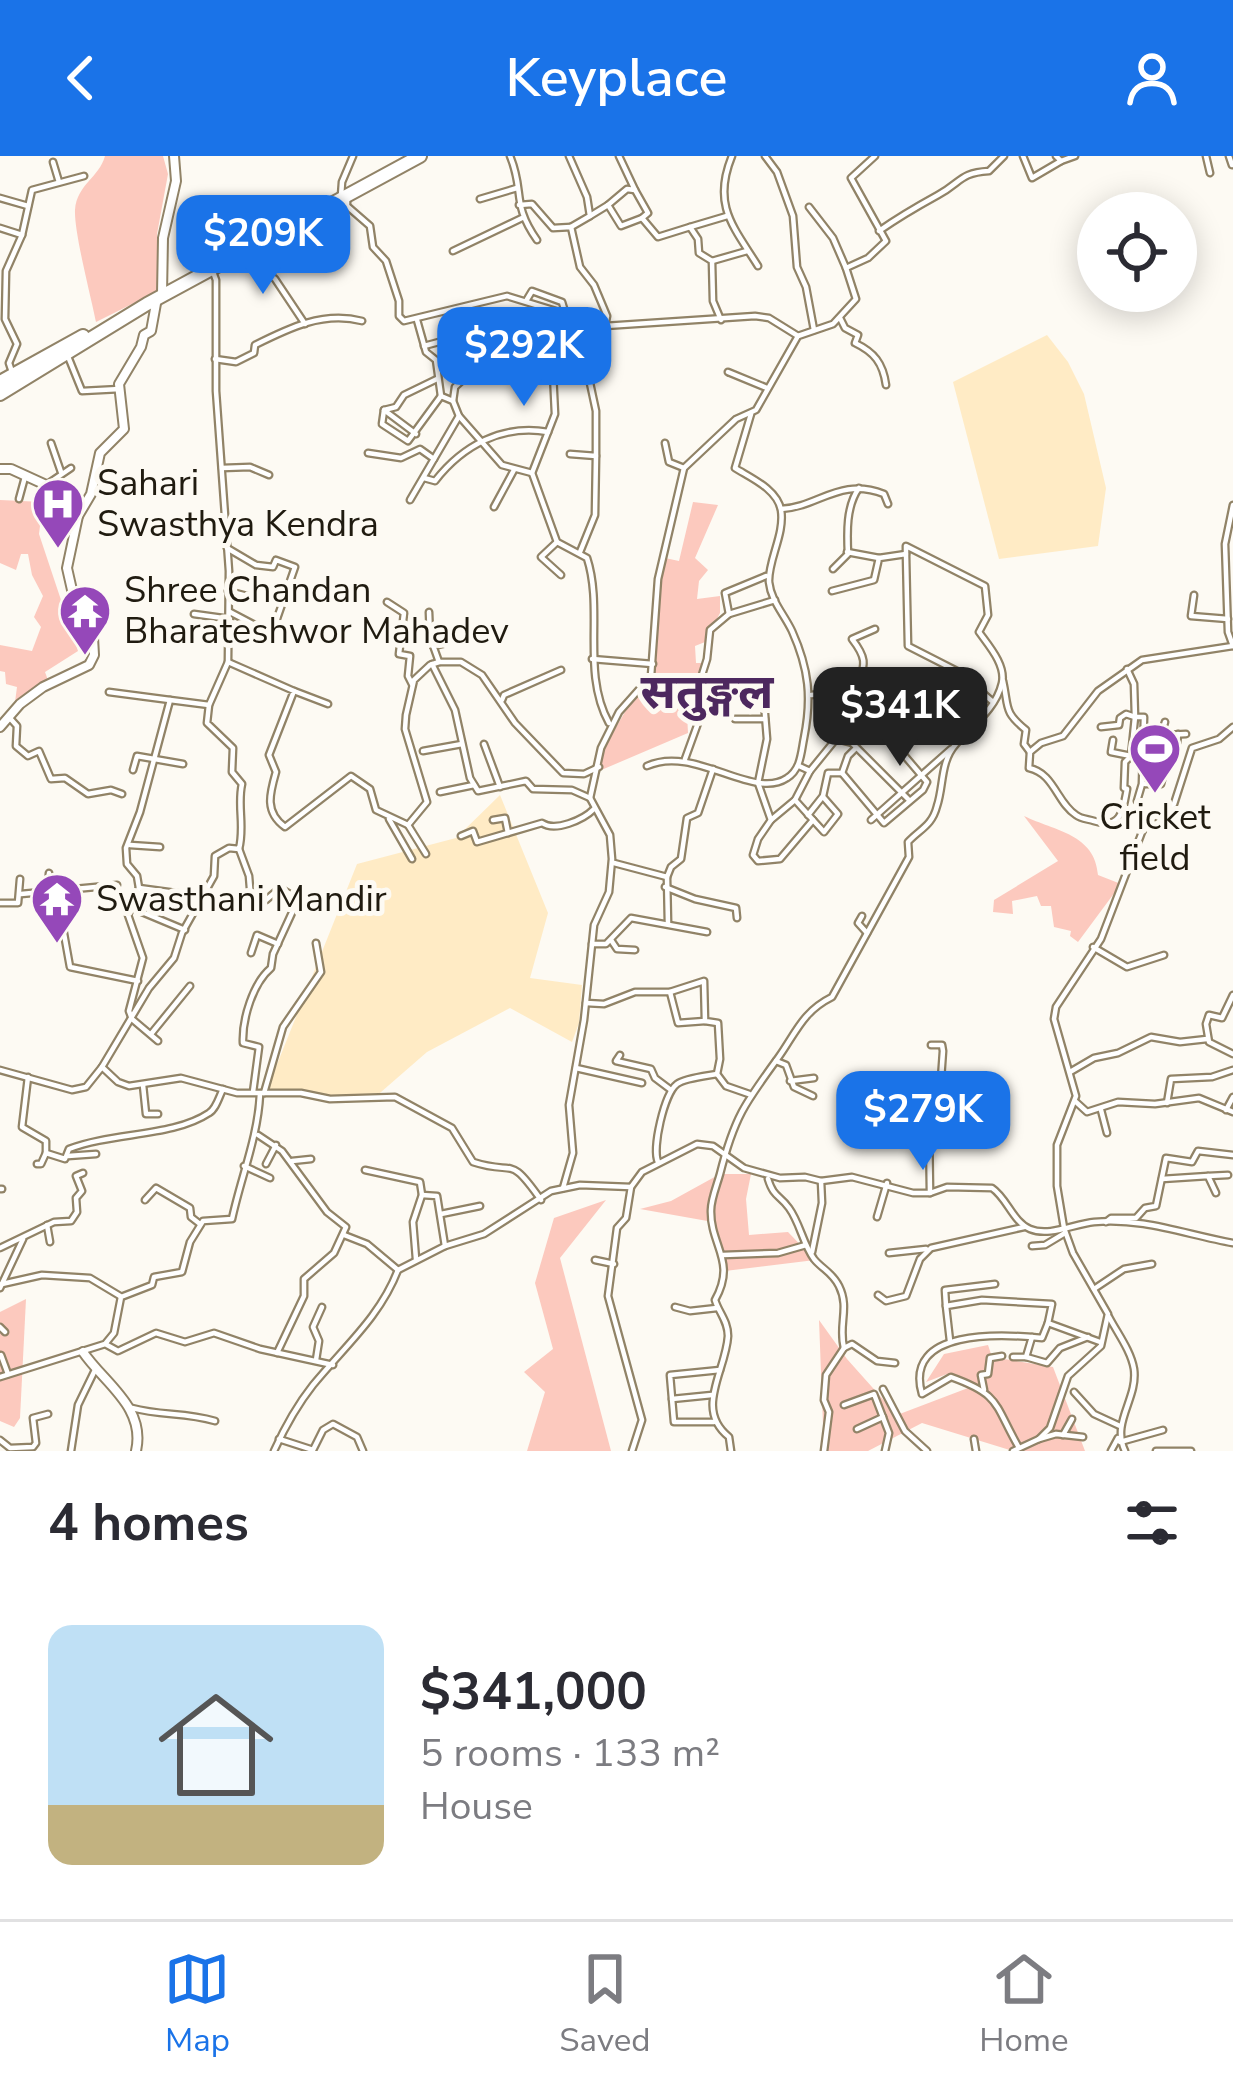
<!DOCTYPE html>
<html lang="en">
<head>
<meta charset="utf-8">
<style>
	:root { --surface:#fff; --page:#f7f7f7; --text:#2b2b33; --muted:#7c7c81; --line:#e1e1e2; --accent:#1a73e8 }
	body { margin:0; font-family:"Nunito Sans","Noto Sans Devanagari",sans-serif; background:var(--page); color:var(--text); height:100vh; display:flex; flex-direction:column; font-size:45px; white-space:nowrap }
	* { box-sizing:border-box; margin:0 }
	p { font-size:39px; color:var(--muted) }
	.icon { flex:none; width:66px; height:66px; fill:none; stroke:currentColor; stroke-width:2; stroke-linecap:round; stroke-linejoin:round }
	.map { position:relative; height:1295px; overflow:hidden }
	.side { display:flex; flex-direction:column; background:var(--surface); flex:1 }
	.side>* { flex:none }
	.controls { position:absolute; left:1077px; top:36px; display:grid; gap:24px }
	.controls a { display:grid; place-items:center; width:120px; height:120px; border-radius:50%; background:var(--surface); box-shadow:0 6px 30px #0003; font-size:60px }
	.price { position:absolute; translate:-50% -102px; padding:0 27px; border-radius:24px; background:var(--accent); color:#fff; font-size:39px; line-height:78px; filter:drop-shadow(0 3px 6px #0008) }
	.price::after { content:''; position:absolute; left:50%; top:72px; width:36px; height:27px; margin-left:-18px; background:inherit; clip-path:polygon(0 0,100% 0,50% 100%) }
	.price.on { background:#222; color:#fff }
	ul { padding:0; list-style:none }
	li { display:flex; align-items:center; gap:36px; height:300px; padding:0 48px }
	li span { display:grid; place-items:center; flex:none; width:336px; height:240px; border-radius:24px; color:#555 }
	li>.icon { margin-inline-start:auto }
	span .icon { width:144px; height:144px; fill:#fffc; stroke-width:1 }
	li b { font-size:51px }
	h2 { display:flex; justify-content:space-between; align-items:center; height:144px; padding:0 48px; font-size:51px }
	header { display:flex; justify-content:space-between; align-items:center; height:156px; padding:0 48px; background:var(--accent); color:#fff; font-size:54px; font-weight:600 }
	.menu { display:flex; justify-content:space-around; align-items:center; height:168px; border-top:3px solid var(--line); background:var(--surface); font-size:33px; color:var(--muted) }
	.menu a { display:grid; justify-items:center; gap:6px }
	.menu .on { color:var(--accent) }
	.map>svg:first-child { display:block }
</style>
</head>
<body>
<header><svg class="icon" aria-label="back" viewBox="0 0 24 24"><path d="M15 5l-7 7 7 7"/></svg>Keyplace<svg class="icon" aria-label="person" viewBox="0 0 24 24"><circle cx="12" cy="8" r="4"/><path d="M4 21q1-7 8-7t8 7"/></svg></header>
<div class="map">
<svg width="1233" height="1295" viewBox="0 0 1233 1295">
	<rect width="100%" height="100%" fill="#fdfaf3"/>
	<g fill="#ffebc5">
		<polygon points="1047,179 1068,206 1084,238 1106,332 1098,390 999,403 953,226"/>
		<polygon points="500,639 548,757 530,822 582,829 579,867 572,886 510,852 427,896 373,943 266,936 357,708 456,682"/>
	</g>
	<g fill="#fcc9be">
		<path d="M105 0H163L168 18 157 78 158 135 96 166C91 140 74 77 75 54 77 28 99 22 105 0Z"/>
		<polygon points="0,344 43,346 39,378 78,495 45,516 49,527 15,546 17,531 6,528 5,516 0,515 0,489 32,495 41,471 34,461 43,440 32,419 28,398 21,398 16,414 0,407"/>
		<polygon points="693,346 718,349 695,402 708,414 699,425 697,443 720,440 720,457 705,486 695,490 696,507 704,507 698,521 690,520 686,538 688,577 599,615 604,592 629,549 654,522 660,424 665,402 679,405"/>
		<path d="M1024 660C1055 675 1095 678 1098 719L1121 728 1078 786 1070 780 1071 775 1054 771 1051 750H1041L1037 740 1012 745 1013 758 993 756 994 744 1058 705Z"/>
		<polygon points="720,1018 751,1018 746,1043 749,1079 788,1076 815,1104 725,1115 713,1066 640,1053 671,1045"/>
		<polygon points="606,1044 560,1102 611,1295 527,1295 545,1236 524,1216 553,1193 535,1127 554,1062"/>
		<polygon points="26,1143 20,1262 14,1271 0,1265 0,1156"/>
		<polygon points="819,1164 847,1203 897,1259 968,1232 947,1218 926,1226 944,1198 988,1189 992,1201 1053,1211 1085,1295 1013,1295 922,1267 868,1295 824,1295"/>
	</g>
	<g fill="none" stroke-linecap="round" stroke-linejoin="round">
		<g stroke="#918367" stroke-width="9">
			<g id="street">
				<path d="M510 0C525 36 511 47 537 84"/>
				<polyline points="569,0 587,41 590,60 571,71"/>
				<path d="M732 0C712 49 733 70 758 110"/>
				<polyline points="765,0 777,16 793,60 797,111 806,131 814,174"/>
				<polyline points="1023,0 1032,22 1061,5 1056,0"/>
				<polyline points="1206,0 1210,17"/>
				<polyline points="1229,0 1232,9"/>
				<polyline points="1061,5 1075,0"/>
				<polyline points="53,6 59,26"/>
				<polyline points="635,34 648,57 642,62"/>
				<polyline points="341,40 342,26 353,0"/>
				<polyline points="0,42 28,50"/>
				<polyline points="480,43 517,32"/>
				<polyline points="347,44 347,50 370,70 373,91 386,105 399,145 399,160 404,165 507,140 605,170 755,160 769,162 798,180"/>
				<polyline points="519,49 532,48 553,72 571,71 580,111 594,129 607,160 599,199 587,213 596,255 596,300 570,298"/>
				<polyline points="608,49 627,33 635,34 619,0"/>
				<polyline points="809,51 833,82 846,112"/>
				<polyline points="590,60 608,49 621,70 642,62 658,81 690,71"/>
				<polyline points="0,72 22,79"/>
				<path d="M879 75C899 61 918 50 938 39 962 26 959 17 989 15L1004 0"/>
				<polyline points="453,95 522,62"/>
				<polyline points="247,100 275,123 305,168"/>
				<polyline points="712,105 747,95"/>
				<polyline points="212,113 216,124 216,235 229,415 228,506"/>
				<polyline points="526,145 532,135 562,146 565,156"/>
				<path d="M840 162 845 172 858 179 855 187C874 196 883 207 886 229"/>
				<polyline points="417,164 426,196 436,204 441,240 453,245 459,260 502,309 532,317"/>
				<polyline points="721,164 713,145 712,105 699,97 698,83 690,71 727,60"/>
				<polyline points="424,190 465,179"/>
				<polyline points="67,198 82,235 120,233"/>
				<path d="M215 203 236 206 254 197 255 189C289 172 323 155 362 165"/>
				<polyline points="12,216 9,207 17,188 5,163 6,115 22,79 32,34 84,20"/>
				<polyline points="728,216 767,232"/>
				<polyline points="437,223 404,239 396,251 384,254 382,268 408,285 441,240"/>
				<polyline points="453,245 455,231 467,220 508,224 553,217"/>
				<polyline points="384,254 416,278"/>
				<polyline points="548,276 555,258 553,217 587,213"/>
				<polyline points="51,287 61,316"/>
				<polyline points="665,287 669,306 684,312"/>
				<polyline points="368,297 401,302 420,293 434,303"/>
				<polyline points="222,312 250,311 269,319"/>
				<path d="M424 322 435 325C463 289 503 268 548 276L532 317 557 386 587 402C604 454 581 516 609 567"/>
				<polyline points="46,329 71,312"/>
				<polyline points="19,343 25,321"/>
				<polyline points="410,344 459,260"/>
				<polyline points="1233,349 1225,388 1228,476 1233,490"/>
				<polyline points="494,351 514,314"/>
				<path d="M781 353C819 351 839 321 884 338L888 348"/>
				<polyline points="557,386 541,401 561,419"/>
				<polyline points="227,392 256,409 273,411 276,404 295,411 273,474 268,476 230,456"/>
				<polyline points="580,396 595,359 596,300"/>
				<polyline points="847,396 879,402"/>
				<path d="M833 413 848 398C847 377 846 350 859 332"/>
				<polyline points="228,435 262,444"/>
				<polyline points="832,435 874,424 879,402 906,398 908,490 957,515 993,546"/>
				<polyline points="1194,439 1191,460 1228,463"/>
				<polyline points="387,446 404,457 399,498 410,500 408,520 412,528"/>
				<polyline points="429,456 430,481 439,506"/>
				<polyline points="194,458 230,463"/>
				<polyline points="729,458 725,437 766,420"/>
				<polyline points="414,472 429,473"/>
				<polyline points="433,490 446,487 444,478"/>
				<polyline points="592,503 653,508"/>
				<polyline points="432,508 455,554 470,622 478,635 526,625 533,633 572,634 590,642"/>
				<polyline points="1127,513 1134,528 1135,561 1144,561 1142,628 1137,645"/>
				<path d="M1003 525C1009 552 1003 555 1026 574L1024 588 1030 596"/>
				<polyline points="294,535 328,548"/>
				<polyline points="109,536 170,544"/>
				<polyline points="833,538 836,583"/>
				<path d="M811 539 857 535C864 509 869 505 852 483L875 473"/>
				<polyline points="502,544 504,539 561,514"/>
				<polyline points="764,546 767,583 758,627 771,664 758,683 753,699 758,705 780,703 813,664 795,644"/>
				<polyline points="8,560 17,570 16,590 28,600 39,595 51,623 65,622 88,638 111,634 122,638"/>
				<polyline points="892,561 916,542 969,578"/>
				<polyline points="735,563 765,563"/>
				<path d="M1101 571 1119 569 1120 562 1126 558 1135 561 1131 600 1125 606 1124 632 1127 633C1123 655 1121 674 1094 665 1088 663 1081 663 1076 659 1057 647 1054 617 1029 612L1030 596 1041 587 1063 580 1098 535 1142 504 1233 490"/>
				<polyline points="1161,579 1165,566"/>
				<polyline points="1145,580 1186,578"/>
				<polyline points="1113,584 1111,596 1131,600"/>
				<polyline points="852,587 886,578 892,556"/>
				<polyline points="484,588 500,631"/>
				<polyline points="423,595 462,588"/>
				<polyline points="685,603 706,545 695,541 707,503 710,474 729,458 775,444"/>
				<path d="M647 610C694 588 753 645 787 622 801 613 801 597 804 582 812 542 809 513 792 475 784 458 771 445 769 426 768 404 785 378 781 354 777 333 751 322 735 312L751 258"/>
				<polyline points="799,610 810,615 836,583 852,587 908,643"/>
				<polyline points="133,614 137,600 183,608"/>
				<polyline points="842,617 884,667 923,634 927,626 886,578"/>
				<polyline points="1145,628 1161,628 1171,589 1177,587 1178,578"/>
				<polyline points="440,636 474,629"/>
				<polyline points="808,659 823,640 828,617 842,617 848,600 856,592"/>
				<polyline points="389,663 412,703"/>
				<polyline points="493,664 505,662 508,677"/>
				<polyline points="771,664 795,644 810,615"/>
				<polyline points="813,664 824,676 838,658 824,642"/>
				<polyline points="871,664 951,593"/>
				<polyline points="408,669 426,698"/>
				<path d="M461 680 473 675 477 686 542 667C555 676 583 664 594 653"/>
				<polyline points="130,689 160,691"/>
				<path d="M239 693 249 720 251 745 266 744 280 732 290 738 296 748 273 798 271 812C253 827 242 863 243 887L259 891 253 936"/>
				<polyline points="614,707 667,721 671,711 681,703 687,662 698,657 713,613"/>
				<polyline points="667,721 668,768"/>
				<polyline points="665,731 695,743 736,752 737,762"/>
				<polyline points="139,732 183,738"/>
				<polyline points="48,735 49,717"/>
				<polyline points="21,738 117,729"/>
				<polyline points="0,747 18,747 20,723"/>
				<polyline points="130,751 185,774"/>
				<polyline points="862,760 858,767 867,777"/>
				<polyline points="63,772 70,811 138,825"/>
				<polyline points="611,784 617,793 635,794"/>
				<polyline points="592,788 606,788 631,762 707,776"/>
				<polyline points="1093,791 1127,811 1164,799"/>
				<polyline points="251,797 257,779 278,788"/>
				<polyline points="670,836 678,867 705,865"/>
				<polyline points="1233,839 1222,862 1209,859 1206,868 1209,886 1233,898"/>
				<polyline points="586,847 604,848 635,836 670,836 704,825 705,865 718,867 720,903 717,918 726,930 749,938"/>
				<polyline points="151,878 190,830"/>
				<polyline points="158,885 132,863 129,855 143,802 128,759 139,732 137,720 127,708 126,692 140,656 170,544 209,549"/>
				<polyline points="620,899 616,905 651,913 655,922 671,934"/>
				<polyline points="776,905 786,909 794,931 813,940"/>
				<path d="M102 911 149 832 174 802 182 777 214 720 215 700 229 692 239 693C245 670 237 650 242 628L232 616 233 592 207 567 209 549 228 506 294 535 269 599 276 616C270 637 264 656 285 671L351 620 370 633 376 654 408 669 427 646 405 573 406 559 414 524 430 509 439 506H461L482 519 515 567 563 617 584 618 599 611"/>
				<polyline points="576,912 642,927"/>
				<path d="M0 914 72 934 86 931 102 911 118 926 129 930 181 922 237 937H301L330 943 395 941 452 972 473 1006C516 1020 508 997 541 1044"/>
				<polyline points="1070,916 1094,902 1118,897 1151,881 1180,886 1207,883"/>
				<path d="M28 921 22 971 46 985V997L65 1003 69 993C113 976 173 981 209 957 216 953 219 941 223 933"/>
				<polyline points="790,925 814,922"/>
				<polyline points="143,929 146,958 158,958"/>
				<polyline points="264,937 283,871 321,816 316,787"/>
				<polyline points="907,943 933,957"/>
				<polyline points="1076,946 1087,956 1118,946 1155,948 1199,942 1233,956"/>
				<polyline points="1167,947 1171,923 1212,921 1233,914"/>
				<polyline points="1101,954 1107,977"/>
				<polyline points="1226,954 1233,941"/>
				<polyline points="929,974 956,983 968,975"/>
				<polyline points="258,979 282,995 327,1056 346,1071 334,1097 304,1123 304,1140 277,1197"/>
				<polyline points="68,1000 96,998"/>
				<polyline points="292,1005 311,1003"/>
				<path d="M658 1006C652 992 664 938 677 928 685 922 706 920 717 918"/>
				<polyline points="37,1008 41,1008 46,997"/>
				<polyline points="266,1008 276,989"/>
				<polyline points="244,1010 270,1022"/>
				<polyline points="365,1014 420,1026 422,1039 413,1066 416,1103"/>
				<polyline points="1208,1020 1228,1019"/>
				<path d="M768 1023C774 1042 779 1038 789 1052 800 1067 803 1088 814 1103 822 1113 832 1116 839 1130 850 1152 838 1169 844 1192"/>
				<polyline points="1162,1023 1208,1020 1216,1037"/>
				<polyline points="563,1032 573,997 569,949 584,864 594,769 609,736 612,703 610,679 590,642 601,592 619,556 651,520 658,423 684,312 736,263 756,254 798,180 833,168 856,143 846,112 868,102 886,85 851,22 875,0"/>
				<polyline points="0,1033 2,1033"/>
				<polyline points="930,1037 929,972 940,937 943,895 942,889 931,889"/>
				<polyline points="422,1039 437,1040 445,1090"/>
				<polyline points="145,1044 156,1032 190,1052 191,1061 200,1068"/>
				<polyline points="441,1058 480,1050"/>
				<polyline points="877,1061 887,1027"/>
				<polyline points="1106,1066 1111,1062 1136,1062 1145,1052 1156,1050 1166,1002 1192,1006 1198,995 1233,999"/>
				<polyline points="47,1069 50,1086"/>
				<polyline points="344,1079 367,1088 398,1114"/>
				<polyline points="1032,1090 1045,1089 1065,1077"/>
				<polyline points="0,1092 54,1066 71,1065 77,1056 76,1042 82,1035 76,1020 83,1017"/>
				<polyline points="812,1096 822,1047 821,1025"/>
				<polyline points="889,1097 926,1093"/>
				<polyline points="723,1099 778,1097 806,1089"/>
				<polyline points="595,1104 614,1108"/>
				<polyline points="2,1128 42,1119 90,1122 120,1140"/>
				<polyline points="0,1132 23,1083"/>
				<polyline points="1094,1133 1124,1113 1152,1108"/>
				<polyline points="878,1139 886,1145 906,1140 920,1103 931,1092 1024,1071"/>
				<polyline points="946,1150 945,1134 995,1128"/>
				<polyline points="675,1151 690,1155 717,1152"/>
				<path d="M1109 1161C1118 1178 1131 1195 1134 1213 1138 1243 1111 1266 1125 1295"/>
				<polyline points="0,1171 5,1176"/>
				<polyline points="950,1185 946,1150 982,1144 1052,1148 1048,1167 1100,1186"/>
				<polyline points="107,1189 118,1195 156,1177 185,1186 214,1177 260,1193 333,1209"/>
				<polyline points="1,1199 8,1218"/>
				<polyline points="1013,1201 1026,1201 1032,1181"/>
				<polyline points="1026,1201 1047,1207 1060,1192 1088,1181"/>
				<polyline points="316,1204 319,1185 313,1171 322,1151"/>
				<path d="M0 1221 105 1188 114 1177 121 1141 152 1129 154 1121 182 1116 190 1086 203 1065 232 1063C241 1021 258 981 260 938"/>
				<polyline points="883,1233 905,1275 927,1295"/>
				<polyline points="984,1234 981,1219 988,1218 990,1202 1002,1200"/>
				<polyline points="1074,1236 1094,1258 1120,1270"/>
				<polyline points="672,1243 712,1239"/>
				<polyline points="844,1249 874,1238 889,1277 885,1295"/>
				<path d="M132 1252C162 1260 184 1256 215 1265"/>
				<polyline points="714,1266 674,1266 670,1219 720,1214"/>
				<polyline points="857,1273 883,1261"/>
				<polyline points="1063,1279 1072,1263"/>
				<polyline points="279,1283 313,1294 323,1274 333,1268 357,1281 363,1295"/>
				<polyline points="974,1283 976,1295"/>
				<polyline points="1039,1283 1056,1278 1083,1281"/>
				<polyline points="0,1284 10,1292 33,1291 36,1287 33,1262 48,1258"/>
				<polyline points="1120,1286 1163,1274"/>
				<path d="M1018 1290C994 1248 1001 1239 951 1221L922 1238C903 1172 1002 1178 1042 1182L1048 1167"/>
				<polyline points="71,1295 78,1249 95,1214"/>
				<path d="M274 1295C284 1273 298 1248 313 1229 344 1191 380 1161 398 1114L445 1090 484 1078 551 1035 580 1029 631 1031"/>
				<path d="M632 1295 642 1264 608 1140 617 1072 626 1062 631 1031 642 1016 697 988 713 990 744 1012 780 1022 805 1021 821 1025 852 1021 913 1037H930L947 1031 992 1032C1007 1042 1013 1066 1030 1073 1049 1081 1074 1068 1094 1066 1142 1061 1187 1079 1233 1087"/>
				<path d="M731 1295 729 1281C694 1253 726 1215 728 1180 728 1165 719 1157 715 1144 737 1105 710 1090 711 1054 711 1043 717 1029 720 1018 734 962 745 947 778 902 796 877 802 856 832 841L909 701 908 686C920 673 932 670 937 650 944 629 940 606 956 588 973 569 996 553 1002 527 1006 509 989 490 979 476L988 459 985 430 906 390V398"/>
				<polyline points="824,1295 829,1256 824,1244 826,1219 844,1192 852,1188 877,1205 895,1207"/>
				<polyline points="1013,1295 1039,1283 1050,1272 1068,1220 1101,1190 1108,1158 1073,1097 1064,1072 1057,1030 1057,989 1076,940 1054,863 1056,851 1101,783 1142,676 1148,665 1174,648 1192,592 1219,583 1233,571"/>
				<polyline points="1111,1295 1118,1282"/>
				<polyline points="1156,1295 1191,1295"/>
			</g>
		</g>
		<g stroke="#918367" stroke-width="12">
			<g id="secondary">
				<polyline points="162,138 163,82 176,25 174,0"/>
				<polyline points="0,313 11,313 46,329 55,348 78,360 67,412 72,434 91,446 94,499 89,509 43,531 20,548 0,571"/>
				<polyline points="78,360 91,338 100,297 124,273 119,228 141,191 144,179 151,175 157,142"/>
				<path d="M83 1196C104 1227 146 1251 136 1295"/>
			</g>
		</g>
		<g stroke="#918367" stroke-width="16">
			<g id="highway">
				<polyline points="0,226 83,180"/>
				<polyline points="0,238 147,148 420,0"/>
			</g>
		</g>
		<use href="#street" stroke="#fff" stroke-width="4.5"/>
		<use href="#secondary" stroke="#fff" stroke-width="8"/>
		<use href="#highway" stroke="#fff" stroke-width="12"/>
	</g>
	<defs>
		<g id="hospital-pin" transform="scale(2.7)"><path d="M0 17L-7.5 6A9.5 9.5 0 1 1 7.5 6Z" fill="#9548b9" stroke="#fdfaf3"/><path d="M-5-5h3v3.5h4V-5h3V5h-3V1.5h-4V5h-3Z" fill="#fff"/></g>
		<g id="temple-pin" transform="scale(2.7)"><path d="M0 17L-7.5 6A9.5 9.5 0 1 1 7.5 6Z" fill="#9548b9" stroke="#fdfaf3"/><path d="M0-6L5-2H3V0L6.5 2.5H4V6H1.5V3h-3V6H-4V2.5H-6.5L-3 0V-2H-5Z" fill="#fff"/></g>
		<g id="stadium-pin" transform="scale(2.7)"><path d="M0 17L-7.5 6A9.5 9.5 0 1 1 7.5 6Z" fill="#9548b9" stroke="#fdfaf3"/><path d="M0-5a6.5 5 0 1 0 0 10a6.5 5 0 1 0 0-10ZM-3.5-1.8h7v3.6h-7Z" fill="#fff"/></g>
	</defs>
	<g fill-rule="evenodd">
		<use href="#hospital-pin" x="58" y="348"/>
		<use href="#temple-pin" x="85" y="455"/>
		<use href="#stadium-pin" x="1155" y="593"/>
		<use href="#temple-pin" x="57" y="743"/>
	</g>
	<g text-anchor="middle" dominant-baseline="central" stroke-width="10" stroke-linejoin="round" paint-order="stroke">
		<g font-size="36" fill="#201b10" stroke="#fdfaf3" text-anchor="start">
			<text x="97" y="327">Sahari<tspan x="97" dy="41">Swasthya Kendra</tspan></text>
			<text x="124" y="434">Shree Chandan<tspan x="124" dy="41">Bharateshwor Mahadev</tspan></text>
			<text x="1155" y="661" text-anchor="middle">Cricket<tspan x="1155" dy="41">field</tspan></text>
			<text x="96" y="743">Swasthani Mandir</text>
		</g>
		<g font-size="48" font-weight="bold" fill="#4d285f" stroke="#fdfaf3">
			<text x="707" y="536">सतुङ्गल</text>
		</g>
	</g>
</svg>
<div class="controls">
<a><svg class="icon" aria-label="locate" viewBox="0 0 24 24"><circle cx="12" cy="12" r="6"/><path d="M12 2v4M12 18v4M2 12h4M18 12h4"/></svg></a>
</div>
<b class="price" style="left:263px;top:141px">$209K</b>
<b class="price" style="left:524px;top:253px">$292K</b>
<b class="price on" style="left:900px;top:613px">$341K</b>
<b class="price" style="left:923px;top:1017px">$279K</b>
</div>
<section class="side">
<h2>4 homes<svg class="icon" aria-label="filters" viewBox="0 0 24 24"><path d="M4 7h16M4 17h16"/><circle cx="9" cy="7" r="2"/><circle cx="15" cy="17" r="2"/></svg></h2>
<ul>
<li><span style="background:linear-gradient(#bfe0f5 75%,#c2b280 0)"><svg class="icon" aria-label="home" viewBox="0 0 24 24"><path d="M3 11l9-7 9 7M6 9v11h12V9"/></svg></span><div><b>$341,000</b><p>5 rooms · 133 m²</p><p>House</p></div></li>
</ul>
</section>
<nav class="menu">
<a class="on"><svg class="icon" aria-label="map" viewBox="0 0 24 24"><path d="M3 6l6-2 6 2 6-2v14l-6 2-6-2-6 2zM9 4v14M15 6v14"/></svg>Map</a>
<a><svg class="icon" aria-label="saved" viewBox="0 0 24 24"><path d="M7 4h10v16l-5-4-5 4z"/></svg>Saved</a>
<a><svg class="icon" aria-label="home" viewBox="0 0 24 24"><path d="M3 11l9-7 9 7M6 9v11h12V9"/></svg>Home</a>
</nav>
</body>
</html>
